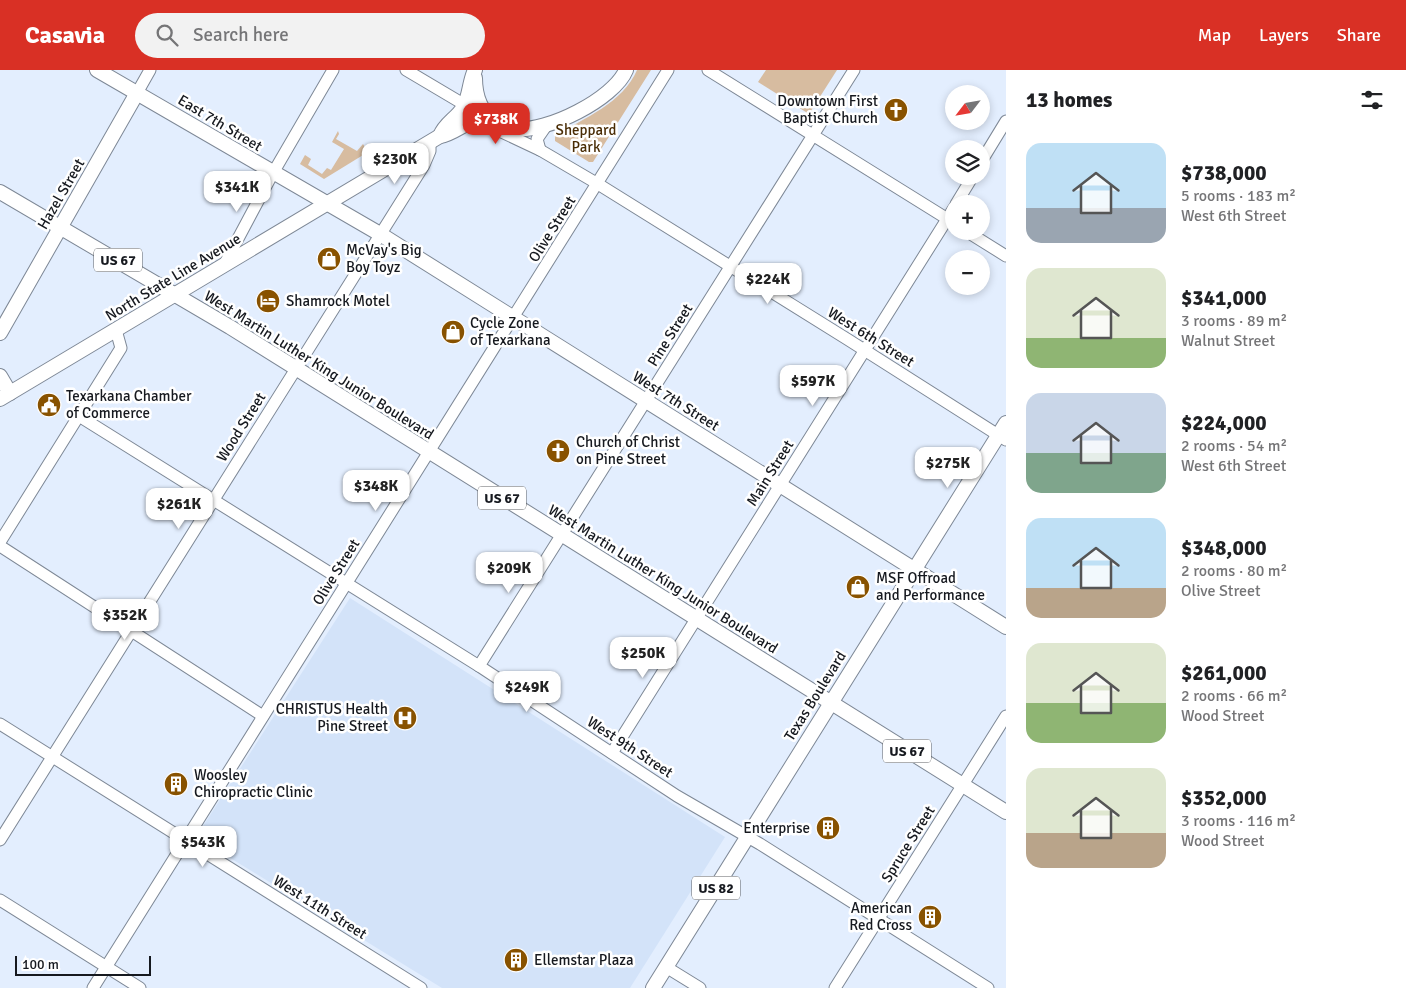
<!DOCTYPE html>
<html lang="en">
<head>
<meta charset="utf-8">
<style>
	:root { --surface:#fff; --page:#f2f2f2; --text:#202124; --muted:#757577; --accent:#d93025 }
	body { margin:0; font-family:Signika,sans-serif; background:var(--page); color:var(--text); height:100vh; display:flex; flex-direction:column; font-size:19px; white-space:nowrap }
	* { box-sizing:border-box; margin:0 }
	p { font-size:16px; color:var(--muted) }
	.icon { flex:none; width:28px; height:28px; fill:none; stroke:currentColor; stroke-width:2; stroke-linecap:round; stroke-linejoin:round }
	.map { position:relative; flex:1; overflow:hidden }
	.details { display:flex; flex-direction:column; background:var(--surface); width:400px }
	.details>* { flex:none }
	.needle { width:32px; rotate:239deg }
	.fabs { position:absolute; left:945px; top:15px; display:grid; gap:10px }
	.fabs a { display:grid; place-items:center; width:45px; height:45px; border-radius:50%; background:var(--surface); box-shadow:0 2px 8px #0003; font-size:25px }
	.scale { position:absolute; left:15px; bottom:12px; width:136px; box-sizing:border-box; padding-left:5px; border:2px solid #16191f; border-top:0; font-size:14px; line-height:18px; white-space:nowrap; color:#16191f; -webkit-text-stroke:4px #fff; paint-order:stroke }
	.price { position:absolute; translate:-50% -42px; padding:0 11px; border-radius:10px; background:#fff; color:#222; font-size:16px; line-height:32px; filter:drop-shadow(0 1px 2px #0008) }
	.price::after { content:''; position:absolute; left:50%; top:30px; width:15px; height:11px; margin-left:-8px; background:inherit; clip-path:polygon(0 0,100% 0,50% 100%) }
	.price.on { background:var(--accent); color:#fff }
	ul { padding:0; list-style:none }
	li { display:flex; align-items:center; gap:15px; height:125px; padding:0 20px }
	li span { display:grid; place-items:center; flex:none; width:140px; height:100px; border-radius:15px; color:#555 }
	li>.icon { margin-inline-start:auto }
	span .icon { width:60px; height:60px; fill:#fffc; stroke-width:1 }
	li b { font-size:21px }
	h2 { display:flex; justify-content:space-between; align-items:center; height:60px; padding:0 20px; font-size:21px }
	header { display:flex; align-items:center; gap:30px; box-sizing:border-box; height:70px; padding:0 25px; background:var(--accent); color:#fff }
	header strong { font-size:24px }
	nav { display:flex; gap:28px; margin-inline-start:auto; font-size:18px }
	.search { width:350px; height:45px; background:var(--page); display:flex; align-items:center; gap:12px; box-sizing:border-box; padding:0 18px; border-radius:28px; color:var(--muted); font-size:19px }
	main { display:flex; flex:1; min-height:0 }
	.map>svg:first-child { display:block }
</style>
</head>
<body>
<header>
<strong>Casavia</strong>
<div class="search"><svg class="icon" aria-label="search" viewBox="0 0 24 24"><circle cx="10" cy="10" r="6"/><path d="M15 15l6 6"/></svg>Search here</div>
<nav><a>Map</a><a>Layers</a><a>Share</a></nav>
</header>
<main>
<div class="map">
<svg width="1006" height="918" viewBox="0 0 1006 918">
	<rect width="100%" height="100%" fill="#e3eefe"/>
	<polygon fill="#d3e3f9" points="350,528 725,767 630,918 442,918 196,767"/>
	<g fill="#d7bca0">
		<path d="M637 0H651L593 92H589L555 71V66C584 48 623 33 637 0Z"/>
		<polygon points="766,0 837,0 809,44 758,12"/>
		<polygon points="338,61 339,64 336,69 357,81 363,74 368,82 324,109 300,94 305,85 311,89 308,95 322,104 327,98 331,100 344,79 332,72"/>
	</g>
	<g fill="none" stroke-linecap="round" stroke-linejoin="round">
		<g stroke="#7e8896" stroke-width="13">
			<g id="minor">
				<polyline points="406,0 465,35"/>
				<polyline points="708,0 954,153"/>
				<polyline points="137,23 150,0"/>
				<polyline points="491,57 540,80 598,114 847,269 1006,370"/>
				<polyline points="540,80 537,69 546,56"/>
				<polyline points="981,92 1006,51"/>
				<polyline points="956,134 973,106"/>
				<polyline points="966,161 1006,186"/>
				<polyline points="224,195 273,103 333,0"/>
				<polyline points="79,346 479,596 677,726 760,774 988,918"/>
				<polyline points="0,472 121,278 116,260"/>
				<polyline points="0,476 263,646"/>
				<polyline points="479,596 854,0"/>
				<polyline points="0,654 421,918"/>
				<polyline points="612,683 954,138"/>
				<polyline points="0,770 424,95 430,81 430,71"/>
				<polyline points="0,830 140,918"/>
				<polyline points="666,897 700,918"/>
				<polyline points="93,918 668,0"/>
				<polyline points="835,918 1006,646"/>
			</g>
		</g>
		<g stroke="#7e8896" stroke-width="16">
			<g id="major">
				<polyline points="97,0 380,164 1006,557"/>
				<path d="M475 8C475 25 481 42 495 52"/>
				<path d="M440 66C445 53 456 49 463 38 470 27 469 12 475 0"/>
				<polyline points="0,122 230,257 1006,742"/>
				<polyline points="0,263 137,23"/>
				<polyline points="0,306 10,323"/>
				<path d="M0 329 440 66C454 64 464 52 478 50 492 48 502 58 515 59 546 63 614 29 626 0"/>
				<polyline points="653,918 1006,353"/>
			</g>
		</g>
		<use href="#minor" stroke="#fff" stroke-width="11"/>
		<use href="#major" stroke="#fff" stroke-width="14"/>
	</g>
	<defs>
		<g id="church-disc" transform="scale(1.25)"><circle r="9.5" fill="#885200" stroke="#fff"/><path d="M-1.2-6h2.4v3.5h3.3v2.4h-3.3V6h-2.4V-.1h-3.3v-2.4h3.3Z" fill="#fff"/></g>
		<g id="shop-disc" transform="scale(1.25)"><circle r="9.5" fill="#885200" stroke="#fff"/><path d="M-5-2.5h2.3a2.7 3.5 0 0 1 5.4 0H5L5.5 6h-11ZM-1.5-2.5h3a1.5 2.3 0 0 0-3 0Z" fill="#fff"/></g>
		<g id="hotel-disc" transform="scale(1.25)"><circle r="9.5" fill="#885200" stroke="#fff"/><path d="M-6-4.5h1.5V1H6V5H4.5V3h-9V5H-6ZM-4 0a1.8 1.8 0 1 1 3.6 0ZM.5 0V-2.5h3Q6-2.5 6 0Z" fill="#fff"/></g>
		<g id="civic-disc" transform="scale(1.25)"><circle r="9.5" fill="#885200" stroke="#fff"/><path d="M-.6-6.5H3V-4.5H.6V-3L4-1V1h2V6H-6V1h2V-1L-.6-3ZM-1.2 2.5V6h2.4V2.5Z" fill="#fff"/></g>
		<g id="hospital-disc" transform="scale(1.25)"><circle r="9.5" fill="#885200" stroke="#fff"/><path d="M-5-5h3v3.5h4V-5h3V5h-3V1.5h-4V5h-3Z" fill="#fff"/></g>
		<g id="building-disc" transform="scale(1.25)"><circle r="9.5" fill="#885200" stroke="#fff"/><path d="M-4-6H4V6H1V3H-1V6H-4ZM-2.5-4.3h1.7v1.8h-1.7ZM.8-4.3h1.7v1.8H.8ZM-2.5-1h1.7V.8h-1.7ZM.8-1h1.7V.8H.8Z" fill="#fff"/></g>
	</defs>
	<g fill-rule="evenodd">
		<use href="#church-disc" x="896" y="40"/>
		<use href="#shop-disc" x="329" y="189"/>
		<use href="#hotel-disc" x="268" y="231"/>
		<use href="#shop-disc" x="453" y="262"/>
		<use href="#civic-disc" x="49" y="335"/>
		<use href="#church-disc" x="558" y="381"/>
		<use href="#shop-disc" x="858" y="517"/>
		<use href="#hospital-disc" x="405" y="648"/>
		<use href="#building-disc" x="176" y="714"/>
		<use href="#building-disc" x="828" y="758"/>
		<use href="#building-disc" x="930" y="847"/>
		<use href="#building-disc" x="516" y="890"/>
	</g>
	<g text-anchor="middle" dominant-baseline="central" stroke-width="5" stroke-linejoin="round" paint-order="stroke">
		<g fill="#fff" stroke="#5c5e62" stroke-width="1">
			<rect x="94" y="178.5" width="48" height="23" rx="4"/>
			<rect x="478" y="416.5" width="48" height="23" rx="4"/>
			<rect x="883" y="669.5" width="48" height="23" rx="4"/>
			<rect x="692" y="806.5" width="48" height="23" rx="4"/>
		</g>
		<g font-size="14" font-weight="bold" fill="#16191f">
			<text x="118" y="190">US 67</text>
			<text x="502" y="428">US 67</text>
			<text x="907" y="681">US 67</text>
			<text x="716" y="818">US 82</text>
		</g>
		<g font-size="15" fill="#16191f" stroke="#fff" text-anchor="start">
			<text x="878" y="31" text-anchor="end">Downtown First<tspan x="878" dy="17">Baptist Church</tspan></text>
			<text x="346" y="180">McVay's Big<tspan x="346" dy="17">Boy Toyz</tspan></text>
			<text x="286" y="231">Shamrock Motel</text>
			<text x="470" y="253">Cycle Zone<tspan x="470" dy="17">of Texarkana</tspan></text>
			<text x="66" y="326">Texarkana Chamber<tspan x="66" dy="17">of Commerce</tspan></text>
			<text x="576" y="372">Church of Christ<tspan x="576" dy="17">on Pine Street</tspan></text>
			<text x="876" y="508">MSF Offroad<tspan x="876" dy="17">and Performance</tspan></text>
			<text x="388" y="639" text-anchor="end">CHRISTUS Health<tspan x="388" dy="17">Pine Street</tspan></text>
			<text x="194" y="705">Woosley<tspan x="194" dy="17">Chiropractic Clinic</tspan></text>
			<text x="810" y="758" text-anchor="end">Enterprise</text>
			<text x="912" y="838" text-anchor="end">American<tspan x="912" dy="17">Red Cross</tspan></text>
			<text x="534" y="890">Ellemstar Plaza</text>
		</g>
		<g font-size="15" fill="#16191f" stroke="#fff">
			<text transform="translate(220 53) rotate(31)">East 7th Street</text>
			<text transform="translate(61 124) rotate(-60)">Hazel Street</text>
			<text transform="translate(552 159) rotate(-58)">Olive Street</text>
			<text transform="translate(173 207) rotate(-31)">North State Line Avenue</text>
			<text transform="translate(670 265) rotate(-58)">Pine Street</text>
			<text transform="translate(871 267) rotate(32)">West 6th Street</text>
			<text transform="translate(319 295) rotate(32)">West Martin Luther King Junior Boulevard</text>
			<text transform="translate(676 331) rotate(32)">West 7th Street</text>
			<text transform="translate(241 357) rotate(-58)">Wood Street</text>
			<text transform="translate(770 403) rotate(-58)">Main Street</text>
			<text transform="translate(336 502) rotate(-58)">Olive Street</text>
			<text transform="translate(663 509) rotate(32)">West Martin Luther King Junior Boulevard</text>
			<text transform="translate(815 626) rotate(-58)">Texas Boulevard</text>
			<text transform="translate(630 677) rotate(33)">West 9th Street</text>
			<text transform="translate(908 774) rotate(-58)">Spruce Street</text>
			<text transform="translate(320 837) rotate(32)">West 11th Street</text>
		</g>
		<g font-size="15" fill="#492c05" stroke="#fff">
			<text x="586" y="60">Sheppard<tspan x="586" dy="17">Park</tspan></text>
		</g>
	</g>
</svg>
<div class="fabs">
<a><svg class="needle" viewBox="-14 -14 28 28"><path d="M0-13l5 13h-10z" fill="#e53935"/><path d="M0 13l5-13h-10z" fill="#757577"/></svg></a>
<a><svg class="icon" aria-label="layers" viewBox="0 0 24 24"><path d="M12 4l9 5-9 5-9-5zM3 14l9 5 9-5"/></svg></a>
<a>+</a>
<a>−</a>
</div>
<div class="scale">100 m</div>
<b class="price on" style="left:496px;top:75px">$738K</b>
<b class="price" style="left:395px;top:115px">$230K</b>
<b class="price" style="left:237px;top:143px">$341K</b>
<b class="price" style="left:768px;top:235px">$224K</b>
<b class="price" style="left:813px;top:337px">$597K</b>
<b class="price" style="left:948px;top:419px">$275K</b>
<b class="price" style="left:376px;top:442px">$348K</b>
<b class="price" style="left:179px;top:460px">$261K</b>
<b class="price" style="left:509px;top:524px">$209K</b>
<b class="price" style="left:125px;top:571px">$352K</b>
<b class="price" style="left:643px;top:609px">$250K</b>
<b class="price" style="left:527px;top:643px">$249K</b>
<b class="price" style="left:203px;top:798px">$543K</b>
</div>
<section class="details">
<h2>13 homes<svg class="icon" aria-label="filters" viewBox="0 0 24 24"><path d="M4 7h16M4 17h16"/><circle cx="9" cy="7" r="2"/><circle cx="15" cy="17" r="2"/></svg></h2>
<ul>
<li><span style="background:linear-gradient(#bfe0f5 65%,#9aa5b1 0)"><svg class="icon" aria-label="home" viewBox="0 0 24 24"><path d="M3 11l9-7 9 7M6 9v11h12V9"/></svg></span><div><b>$738,000</b><p>5 rooms · 183 m²</p><p>West 6th Street</p></div></li>
<li><span style="background:linear-gradient(#dfe7d0 70%,#8fb573 0)"><svg class="icon" aria-label="home" viewBox="0 0 24 24"><path d="M3 11l9-7 9 7M6 9v11h12V9"/></svg></span><div><b>$341,000</b><p>3 rooms · 89 m²</p><p>Walnut Street</p></div></li>
<li><span style="background:linear-gradient(#c9d6e8 60%,#7fa58c 0)"><svg class="icon" aria-label="home" viewBox="0 0 24 24"><path d="M3 11l9-7 9 7M6 9v11h12V9"/></svg></span><div><b>$224,000</b><p>2 rooms · 54 m²</p><p>West 6th Street</p></div></li>
<li><span style="background:linear-gradient(#bfe0f5 70%,#b9a48a 0)"><svg class="icon" aria-label="home" viewBox="0 0 24 24"><path d="M3 11l9-7 9 7M6 9v11h12V9"/></svg></span><div><b>$348,000</b><p>2 rooms · 80 m²</p><p>Olive Street</p></div></li>
<li><span style="background:linear-gradient(#dfe7d0 60%,#8fb573 0)"><svg class="icon" aria-label="home" viewBox="0 0 24 24"><path d="M3 11l9-7 9 7M6 9v11h12V9"/></svg></span><div><b>$261,000</b><p>2 rooms · 66 m²</p><p>Wood Street</p></div></li>
<li><span style="background:linear-gradient(#dfe7d0 65%,#b9a48a 0)"><svg class="icon" aria-label="home" viewBox="0 0 24 24"><path d="M3 11l9-7 9 7M6 9v11h12V9"/></svg></span><div><b>$352,000</b><p>3 rooms · 116 m²</p><p>Wood Street</p></div></li>
</ul>
</section>
</main>
</body>
</html>
